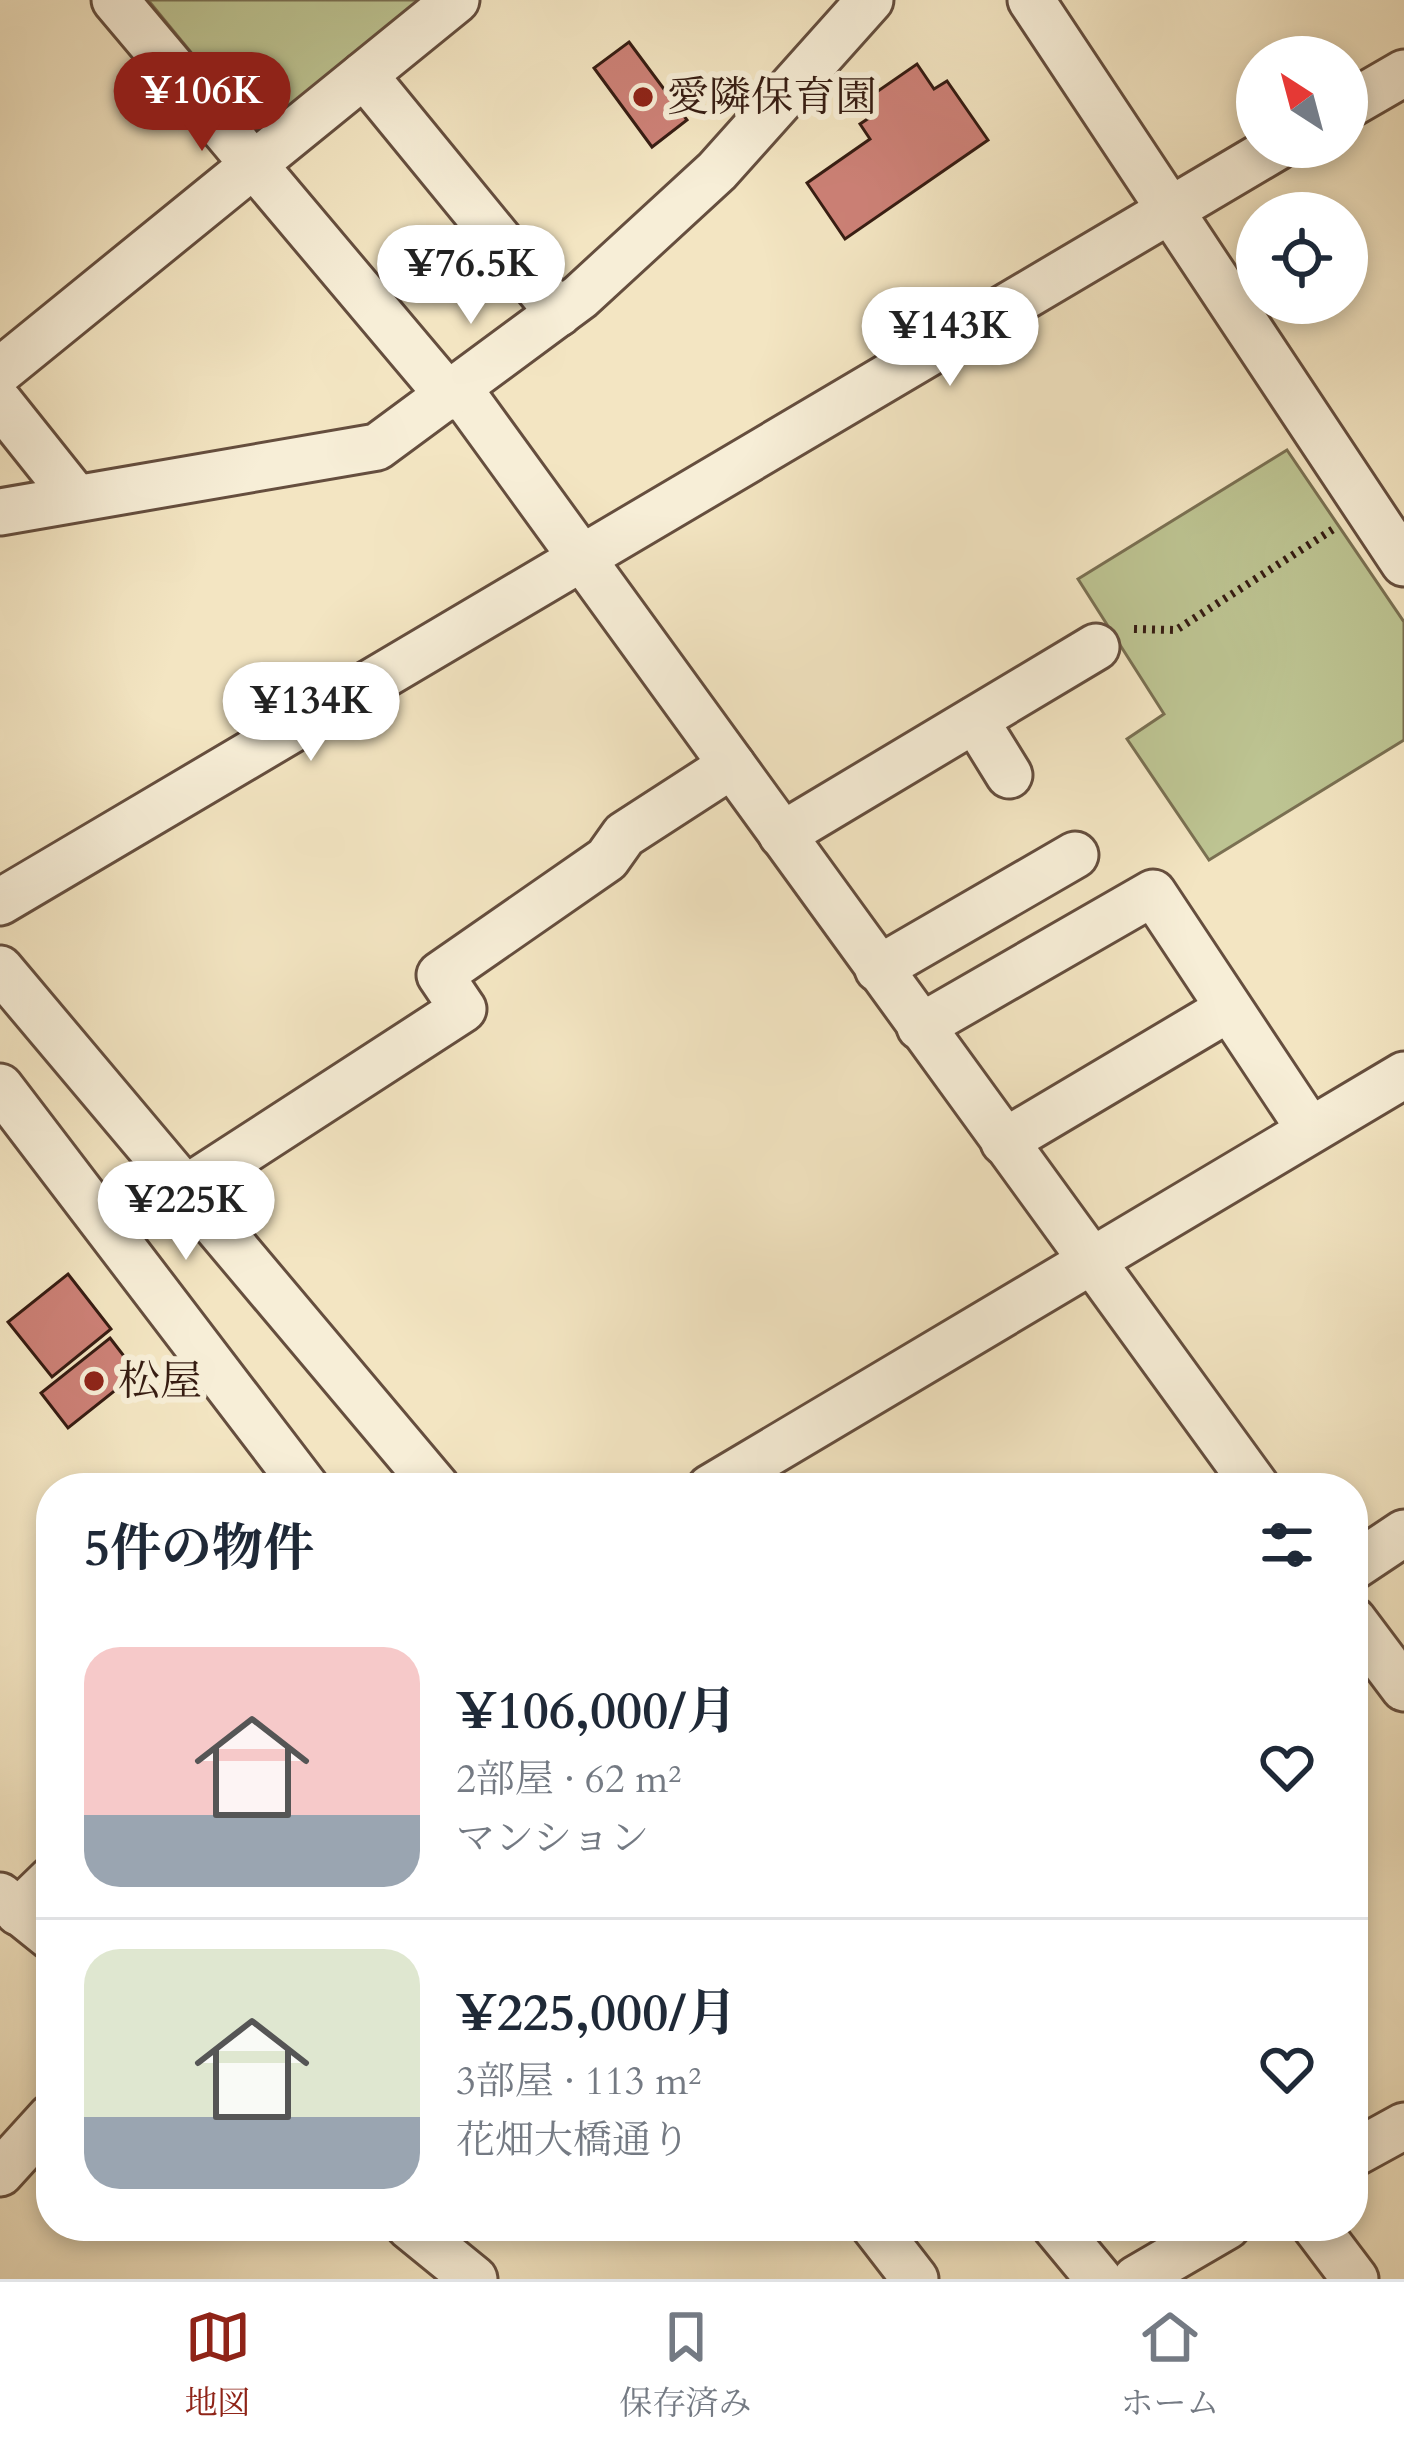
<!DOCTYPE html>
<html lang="ja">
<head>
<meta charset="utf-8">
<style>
	:root { --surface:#fff; --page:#f6f6f7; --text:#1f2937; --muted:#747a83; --line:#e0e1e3; --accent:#8f2418 }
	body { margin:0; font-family:Cardo,"Noto Serif JP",serif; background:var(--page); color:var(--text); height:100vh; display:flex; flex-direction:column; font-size:45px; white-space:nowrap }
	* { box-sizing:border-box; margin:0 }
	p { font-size:39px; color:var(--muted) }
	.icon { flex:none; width:66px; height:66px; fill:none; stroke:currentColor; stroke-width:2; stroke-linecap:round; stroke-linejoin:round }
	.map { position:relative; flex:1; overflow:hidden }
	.side { position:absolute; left:36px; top:1473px; width:1332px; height:768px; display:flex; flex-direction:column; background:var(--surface); border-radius:48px; box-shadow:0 6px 18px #0003 }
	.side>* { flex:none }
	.needle { width:78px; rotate:324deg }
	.tools { position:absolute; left:1236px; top:36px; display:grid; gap:24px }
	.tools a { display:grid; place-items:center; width:132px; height:132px; border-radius:50%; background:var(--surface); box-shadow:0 6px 18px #0003; font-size:60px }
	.price { position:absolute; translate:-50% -102px; padding:0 27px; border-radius:42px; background:#fff; color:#222; font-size:39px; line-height:78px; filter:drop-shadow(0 3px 6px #0008) }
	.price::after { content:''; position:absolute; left:50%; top:72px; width:36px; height:27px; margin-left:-18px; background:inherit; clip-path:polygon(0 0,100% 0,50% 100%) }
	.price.active { background:var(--accent); color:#fff }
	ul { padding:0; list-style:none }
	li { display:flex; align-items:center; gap:36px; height:300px; padding:0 48px }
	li+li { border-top:3px solid var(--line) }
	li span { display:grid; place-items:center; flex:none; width:336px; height:240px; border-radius:36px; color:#555 }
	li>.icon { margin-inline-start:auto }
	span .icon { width:144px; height:144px; fill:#fffc; stroke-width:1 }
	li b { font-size:51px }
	h2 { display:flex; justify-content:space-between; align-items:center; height:144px; padding:0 48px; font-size:51px }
	.menu { display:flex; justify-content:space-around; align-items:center; height:168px; border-top:3px solid var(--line); background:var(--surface); font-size:33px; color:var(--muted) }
	.menu a { display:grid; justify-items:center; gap:6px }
	.menu .active { color:var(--accent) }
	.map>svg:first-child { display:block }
</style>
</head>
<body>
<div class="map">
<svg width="1404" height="2279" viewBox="0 0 1404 2279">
	<rect width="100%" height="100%" fill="#f3e5c2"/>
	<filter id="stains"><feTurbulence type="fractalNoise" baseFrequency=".00167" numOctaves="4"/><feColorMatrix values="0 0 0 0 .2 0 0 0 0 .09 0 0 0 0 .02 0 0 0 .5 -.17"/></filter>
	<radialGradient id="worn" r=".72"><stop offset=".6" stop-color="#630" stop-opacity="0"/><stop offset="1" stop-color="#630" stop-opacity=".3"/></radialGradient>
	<g fill="#bdc492" stroke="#7a7052" stroke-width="3">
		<polygon points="148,0 427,0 270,127 249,123"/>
		<polygon points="1287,450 1404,622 1404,740 1209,860 1127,739 1164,714 1078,579"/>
	</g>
	<g fill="#cd8177" stroke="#361c12" stroke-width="3">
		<polygon points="629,42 687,120 652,147 594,68"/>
		<polygon points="917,64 934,89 947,81 988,140 845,239 807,183 870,139 860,124 872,116 862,102"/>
		<polygon points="68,1274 111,1329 52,1377 8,1322"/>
		<polygon points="110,1338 137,1373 68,1428 41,1393"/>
	</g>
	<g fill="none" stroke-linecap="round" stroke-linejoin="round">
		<g stroke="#654e3e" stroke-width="51">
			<g id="minor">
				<polyline points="115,0 448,395 467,400 1257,1488"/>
				<polyline points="1031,0 1404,563"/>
				<polyline points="364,75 559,313"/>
				<polyline points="1347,106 1404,73"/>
				<polyline points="0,371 456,0"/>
				<polyline points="0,403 75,497"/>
				<polyline points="0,512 377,447 580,297 717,171 870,0"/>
				<polyline points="975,720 1009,775"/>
				<polyline points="782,835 1096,647"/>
				<polyline points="0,902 1277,147"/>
				<polyline points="0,969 437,1488"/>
				<polyline points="878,969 1075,855"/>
				<polyline points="920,1027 1153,893 1310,1130"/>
				<polyline points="0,1087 306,1488"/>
				<polyline points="1004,1142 1228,1009"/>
				<polyline points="184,1190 463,1009 440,975 607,859 624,835 732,765"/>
				<polyline points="710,1488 1404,1075"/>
				<polyline points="1353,1567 1404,1533"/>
				<polyline points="1353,1620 1404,1688"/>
				<polyline points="0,1896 51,1937"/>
				<polyline points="18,1912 51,1880"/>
				<polyline points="1353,2154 1404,2126"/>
				<polyline points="0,2173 51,2117"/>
				<polyline points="409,2226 474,2279"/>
				<polyline points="874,2226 915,2279"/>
				<polyline points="1055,2226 1099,2279"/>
				<polyline points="1315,2226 1355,2279"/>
				<polyline points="1136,2279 1227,2226"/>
			</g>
		</g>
		<polyline stroke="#361c12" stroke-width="8" stroke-dasharray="3 6" stroke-linecap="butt" points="1134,629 1176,630 1335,528"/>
		<use href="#minor" stroke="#f7eed7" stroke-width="45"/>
	</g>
	<g fill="#8f2418" stroke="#f7eed7" stroke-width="4.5">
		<circle cx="643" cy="97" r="12"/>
		<circle cx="94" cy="1381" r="12"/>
	</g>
	<g text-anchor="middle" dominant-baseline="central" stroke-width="12" stroke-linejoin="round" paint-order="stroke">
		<g font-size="42" fill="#361c12" stroke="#f7eed7" text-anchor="start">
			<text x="667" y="97">愛隣保育園</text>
			<text x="118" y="1381">松屋</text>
		</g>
	</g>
	<rect width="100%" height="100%" filter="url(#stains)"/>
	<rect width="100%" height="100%" fill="url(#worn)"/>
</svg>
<div class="tools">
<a><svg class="needle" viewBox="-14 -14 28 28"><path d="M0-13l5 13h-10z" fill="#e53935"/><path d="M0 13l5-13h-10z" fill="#747a83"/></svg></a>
<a><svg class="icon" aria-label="locate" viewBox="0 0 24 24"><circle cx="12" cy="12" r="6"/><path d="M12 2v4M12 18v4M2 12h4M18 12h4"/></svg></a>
</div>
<b class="price active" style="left:202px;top:154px">¥106K</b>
<b class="price" style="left:471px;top:327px">¥76.5K</b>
<b class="price" style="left:950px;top:389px">¥143K</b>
<b class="price" style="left:311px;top:764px">¥134K</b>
<b class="price" style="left:186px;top:1263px">¥225K</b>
<section class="side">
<h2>5件の物件<svg class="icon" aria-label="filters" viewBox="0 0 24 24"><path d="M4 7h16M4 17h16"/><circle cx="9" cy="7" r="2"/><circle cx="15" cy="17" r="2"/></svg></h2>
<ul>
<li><span style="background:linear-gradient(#f6c9c9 70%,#9aa5b1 0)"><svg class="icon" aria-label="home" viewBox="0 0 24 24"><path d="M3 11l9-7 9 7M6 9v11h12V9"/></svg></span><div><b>¥106,000/月</b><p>2部屋 · 62 m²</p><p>マンション</p></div><svg class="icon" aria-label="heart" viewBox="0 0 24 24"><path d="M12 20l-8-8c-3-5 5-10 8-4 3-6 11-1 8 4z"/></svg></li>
<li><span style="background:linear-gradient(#dfe7d0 70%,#9aa5b1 0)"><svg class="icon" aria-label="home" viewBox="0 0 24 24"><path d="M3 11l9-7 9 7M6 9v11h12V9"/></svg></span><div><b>¥225,000/月</b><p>3部屋 · 113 m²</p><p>花畑大橋通り</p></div><svg class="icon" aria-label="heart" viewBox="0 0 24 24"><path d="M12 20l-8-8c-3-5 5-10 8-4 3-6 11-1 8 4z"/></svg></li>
</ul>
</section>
</div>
<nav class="menu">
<a class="active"><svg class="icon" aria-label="map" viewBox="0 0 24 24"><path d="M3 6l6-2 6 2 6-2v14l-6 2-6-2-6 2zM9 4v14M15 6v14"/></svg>地図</a>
<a><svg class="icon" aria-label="saved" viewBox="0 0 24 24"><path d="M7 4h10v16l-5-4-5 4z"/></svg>保存済み</a>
<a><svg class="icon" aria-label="home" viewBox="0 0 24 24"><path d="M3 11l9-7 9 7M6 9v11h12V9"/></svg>ホーム</a>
</nav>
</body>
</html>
